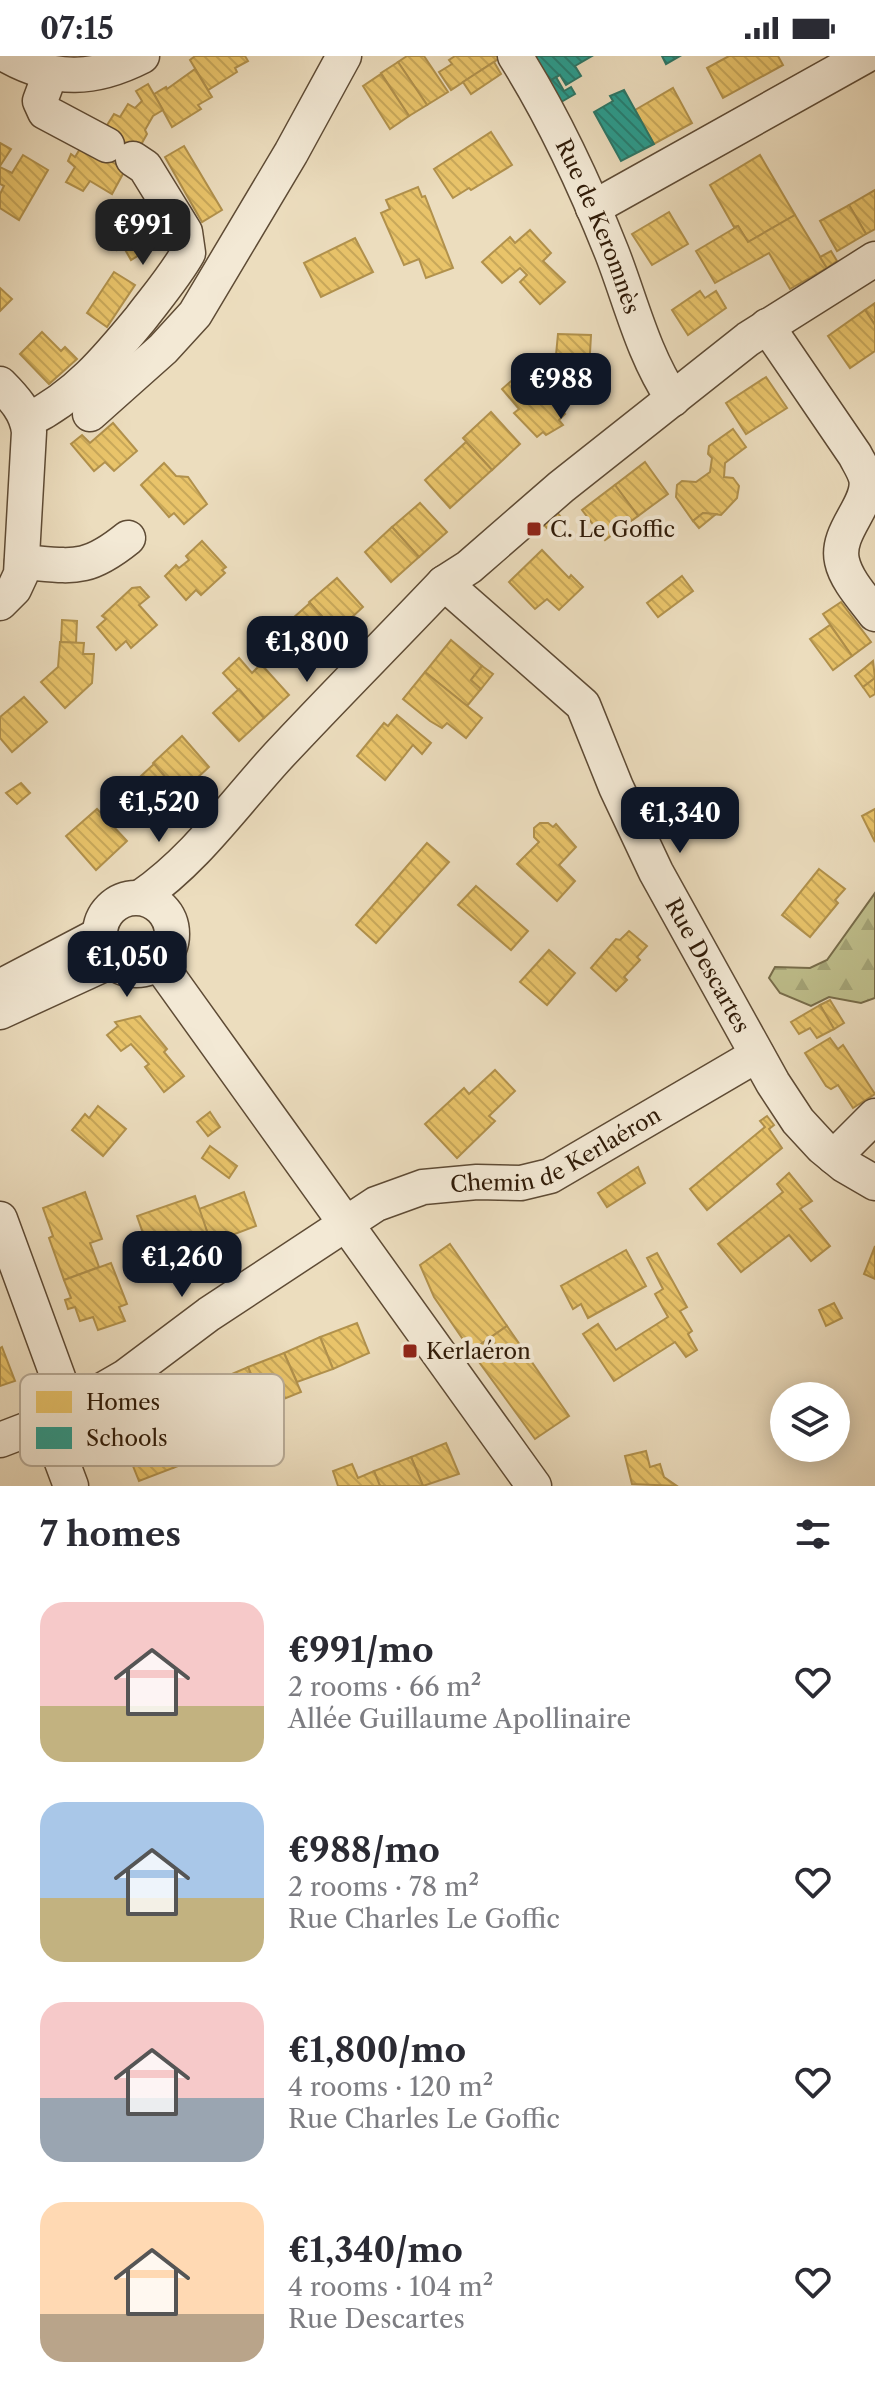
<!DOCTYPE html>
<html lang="en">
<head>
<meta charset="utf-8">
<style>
	:root { --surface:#fff; --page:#f7f7f7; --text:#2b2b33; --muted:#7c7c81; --accent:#111827 }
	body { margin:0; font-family:"Libre Caslon Text",serif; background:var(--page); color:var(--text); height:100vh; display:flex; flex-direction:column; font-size:30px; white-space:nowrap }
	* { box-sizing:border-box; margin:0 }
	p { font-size:26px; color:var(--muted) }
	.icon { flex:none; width:44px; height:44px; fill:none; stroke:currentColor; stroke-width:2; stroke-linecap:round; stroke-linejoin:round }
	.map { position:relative; height:1430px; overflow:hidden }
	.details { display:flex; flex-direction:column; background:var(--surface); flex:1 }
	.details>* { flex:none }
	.tools { position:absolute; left:770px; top:1326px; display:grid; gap:16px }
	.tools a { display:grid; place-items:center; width:80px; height:80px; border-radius:50%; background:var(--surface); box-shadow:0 4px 20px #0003; font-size:40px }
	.price { position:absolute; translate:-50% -68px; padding:0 18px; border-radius:16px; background:var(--accent); color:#fff; font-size:26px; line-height:52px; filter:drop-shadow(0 2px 4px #0008) }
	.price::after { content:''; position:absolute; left:50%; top:48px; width:24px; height:18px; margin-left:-12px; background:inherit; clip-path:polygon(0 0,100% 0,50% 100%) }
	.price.current { background:#222; color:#fff }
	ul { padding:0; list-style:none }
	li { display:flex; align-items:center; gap:24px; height:200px; padding:0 40px }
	li span { display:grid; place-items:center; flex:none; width:224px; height:160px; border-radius:24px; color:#555 }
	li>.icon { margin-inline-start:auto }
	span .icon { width:96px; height:96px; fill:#fffc; stroke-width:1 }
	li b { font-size:34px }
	h2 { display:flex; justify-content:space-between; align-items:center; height:96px; padding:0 40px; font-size:34px }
	.status { display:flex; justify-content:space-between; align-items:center; height:56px; padding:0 40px; background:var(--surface); direction:ltr }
	.status svg { height:22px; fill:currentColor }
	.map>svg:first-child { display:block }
</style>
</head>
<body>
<div class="status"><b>07:15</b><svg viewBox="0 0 49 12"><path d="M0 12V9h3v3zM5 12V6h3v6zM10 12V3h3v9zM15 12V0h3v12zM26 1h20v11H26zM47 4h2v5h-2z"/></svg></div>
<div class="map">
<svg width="875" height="1430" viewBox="0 0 875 1430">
	<defs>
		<pattern id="forest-firs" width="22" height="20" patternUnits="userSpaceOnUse" patternTransform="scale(2)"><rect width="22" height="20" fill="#bfbf8c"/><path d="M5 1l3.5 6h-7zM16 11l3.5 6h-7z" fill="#a4a477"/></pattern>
		<pattern id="homes-back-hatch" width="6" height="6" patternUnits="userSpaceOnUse" patternTransform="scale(2)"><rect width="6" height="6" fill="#e9c46a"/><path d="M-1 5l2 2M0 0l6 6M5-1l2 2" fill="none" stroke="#c8a85a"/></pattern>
		<pattern id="schools-back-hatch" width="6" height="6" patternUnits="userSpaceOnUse" patternTransform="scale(2)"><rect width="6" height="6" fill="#2a9d8f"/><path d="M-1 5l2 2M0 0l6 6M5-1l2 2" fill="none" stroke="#247f73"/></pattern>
	</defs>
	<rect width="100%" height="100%" fill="#ecddbe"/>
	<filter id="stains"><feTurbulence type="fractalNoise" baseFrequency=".0025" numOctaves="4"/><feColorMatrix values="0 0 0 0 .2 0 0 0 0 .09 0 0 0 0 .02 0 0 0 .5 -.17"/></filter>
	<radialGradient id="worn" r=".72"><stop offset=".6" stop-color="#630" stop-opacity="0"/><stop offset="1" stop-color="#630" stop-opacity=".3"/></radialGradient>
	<polygon fill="url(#forest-firs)" stroke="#776c4a" stroke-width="2" points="875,837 875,942 861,947 829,941 811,950 780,937 769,922 775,911 810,912 827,904"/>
	<g fill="url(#homes-back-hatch)" stroke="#b1914c" stroke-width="2">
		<polygon points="195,0 245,0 248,5 235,12 237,16 208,34 190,4"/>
		<polygon points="407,0 424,0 448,36 427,49 398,6"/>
		<polygon points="455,0 503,0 451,34 439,16 452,8 449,4"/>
		<polygon points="729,0 778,0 783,9 723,42 707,12"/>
		<polygon points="398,6 427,49 409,60 381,17"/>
		<polygon points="494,6 501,18 471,38 463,26"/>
		<polygon points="195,13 212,41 198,49 201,53 172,71 154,38 166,31 167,33"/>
		<polygon points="381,18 409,60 390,73 363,30"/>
		<polygon points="148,28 163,54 153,60 145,74 147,78 138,94 104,74 114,58 120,61 128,48 135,52 142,45 136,35"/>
		<polygon points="673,32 692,67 654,88 635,54"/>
		<polygon points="491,76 512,109 471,134 469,132 453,142 434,113"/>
		<polygon points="0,87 11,93 0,110"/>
		<polygon points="83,88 125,114 112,138 90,125 83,135 66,126 75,111 68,105 71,98 75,101"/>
		<polygon points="184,90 222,154 202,166 165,101"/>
		<polygon points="23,99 48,114 19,164 0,152 0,138 4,130 0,128 0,111 12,117"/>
		<polygon points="760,99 795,159 748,186 738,170 734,171 710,129"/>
		<polygon points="418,131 422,141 425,140 453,212 426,222 419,203 404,209 381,157 390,153 386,144"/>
		<polygon points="875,134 875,173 866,178 849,149"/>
		<polygon points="138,146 144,157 137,162 145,175 148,173 157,188 131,204 123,190 117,194 110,181 118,175 110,163"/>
		<polygon points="849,149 866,178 837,195 820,165"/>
		<polygon points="669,156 688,188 652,209 632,178"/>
		<polygon points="795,159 827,212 790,233 769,197 715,227 696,195 738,170 748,186"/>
		<polygon points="530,174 551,197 543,205 565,226 540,248 520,226 527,219 520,212 502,227 482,206 510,181 515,187"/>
		<polygon points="355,182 373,216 321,241 304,207"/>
		<polygon points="831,195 837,205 827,212 820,201"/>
		<polygon points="114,216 135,229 107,271 87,257"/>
		<polygon points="0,232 12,243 0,255"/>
		<polygon points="700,235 705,242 716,235 726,252 688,279 672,254"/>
		<polygon points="875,247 875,269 865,254"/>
		<polygon points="865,254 875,269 875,295 850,312 828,280"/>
		<polygon points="42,276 61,295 65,291 77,303 49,328 20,298"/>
		<polygon points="558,278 591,279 589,315 553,345 565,358 559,364 563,369 546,379 543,376 537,381 514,357 519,353 502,333 525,313 532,321 556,299"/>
		<polygon points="766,321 787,352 746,378 726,347"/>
		<polygon points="491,356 520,388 492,414 463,382"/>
		<polygon points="113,367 137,395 114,415 105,406 94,415 71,388 82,379 90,387"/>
		<polygon points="733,373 746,391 725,407 724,421 733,422 739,430 737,442 721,459 703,457 693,465 676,441 677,429 682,425 696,426 710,416 712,402 708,398 709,390"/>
		<polygon points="466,386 492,414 450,452 425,424"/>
		<polygon points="645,406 668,438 638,460 615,429"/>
		<polygon points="164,407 176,420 188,421 207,448 184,468 174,457 169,461 141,429"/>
		<polygon points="615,429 638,460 605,484 582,454"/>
		<polygon points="420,447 447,476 419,501 392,471"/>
		<polygon points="556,455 560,460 547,472 542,467"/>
		<polygon points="703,457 716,458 699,472 693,465"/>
		<polygon points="392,471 419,501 391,526 365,496"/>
		<polygon points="202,485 226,511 222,514 225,517 201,539 196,534 186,544 165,520 176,509 179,512 189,504 186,500"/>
		<polygon points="542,494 569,522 571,519 583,531 559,554 547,543 535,553 509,526"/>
		<polygon points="682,520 693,535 658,561 647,547"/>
		<polygon points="337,522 363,551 336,576 309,546"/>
		<polygon points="140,531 149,541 139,549 157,569 131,592 126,585 116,594 97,571 106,563 102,560 132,532"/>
		<polygon points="841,546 871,586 852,600 823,558"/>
		<polygon points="310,547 336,576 310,598 284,570"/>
		<polygon points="62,564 77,565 76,587 61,586"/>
		<polygon points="830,569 852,600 833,614 810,583"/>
		<polygon points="451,584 482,610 471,624 481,633 467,650 425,616"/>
		<polygon points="60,586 84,587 83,598 94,598 92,627 65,652 41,626 58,611"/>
		<polygon points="239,602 252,617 261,608 289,639 264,662 223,617"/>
		<polygon points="873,605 875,622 863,631 855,620"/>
		<polygon points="482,610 493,618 481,633 471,624"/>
		<polygon points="425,616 482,662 466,682 447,667 442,672 430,665 403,643"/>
		<polygon points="875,622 875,638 870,641 863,631"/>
		<polygon points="239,633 264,662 239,685 213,657"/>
		<polygon points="24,641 47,666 12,696 0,682 0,661"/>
		<polygon points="397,659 431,687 422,698 413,689 385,724 357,700 384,667 388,670"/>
		<polygon points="182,680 209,711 180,738 153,707"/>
		<polygon points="154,708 180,738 154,761 128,732"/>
		<polygon points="21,727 30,737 17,748 6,737"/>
		<polygon points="97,753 127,785 96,814 66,780"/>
		<polygon points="875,753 875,786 862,760"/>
		<polygon points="540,767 548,767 553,771 556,768 576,791 559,809 575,825 557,845 517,808 539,786 534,781 534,772"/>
		<polygon points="427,787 449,806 376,887 356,869"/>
		<polygon points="819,813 845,833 835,844 838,847 810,881 782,859"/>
		<polygon points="476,830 528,875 511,894 458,849"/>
		<polygon points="629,875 647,890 637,901 640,904 624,921 627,924 616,935 591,912 616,883 620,884"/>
		<polygon points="549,894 575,917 547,949 520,926"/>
		<polygon points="830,944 844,967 834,973 820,949"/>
		<polygon points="820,949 834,973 817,982 810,972 799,978 791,966"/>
		<polygon points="140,960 167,993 164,996 184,1020 164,1036 145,1011 149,1008 131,988 121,995 107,979 118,970 115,966"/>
		<polygon points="830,982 838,993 843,989 875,1038 853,1052 838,1029 831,1033 826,1030 805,997"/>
		<polygon points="495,1014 515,1035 489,1060 495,1065 457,1102 425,1068 464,1032 469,1038"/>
		<polygon points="98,1050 126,1073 103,1100 72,1074 85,1058 89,1062"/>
		<polygon points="210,1056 220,1071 208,1080 197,1066"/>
		<polygon points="767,1060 774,1069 769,1073 782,1092 707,1154 690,1133 765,1071 760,1065"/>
		<polygon points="210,1090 237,1110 229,1122 202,1102"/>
		<polygon points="638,1111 645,1127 607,1151 598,1137"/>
		<polygon points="789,1117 812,1145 800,1153 830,1190 811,1205 789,1179 741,1216 718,1188 783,1136 777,1128"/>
		<polygon points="85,1136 102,1183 90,1187 99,1211 64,1224 49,1182 53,1180 43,1152"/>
		<polygon points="244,1136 256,1170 211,1187 199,1153"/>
		<polygon points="195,1140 211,1187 153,1206 137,1160"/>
		<polygon points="450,1188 507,1270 471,1295 434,1241 420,1209"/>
		<polygon points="875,1190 875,1223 864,1218"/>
		<polygon points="626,1194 646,1230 588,1262 581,1248 573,1253 561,1230"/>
		<polygon points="657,1197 687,1251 680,1255 692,1275 688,1278 697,1294 686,1301 675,1286 614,1325 583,1278 598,1268 616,1294 668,1261 655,1238 663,1233 647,1202"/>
		<polygon points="111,1207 127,1248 119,1251 125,1265 98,1274 93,1261 80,1265 75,1251 68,1253 65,1244 71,1242 64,1224"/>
		<polygon points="834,1247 842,1262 826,1270 819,1254"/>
		<polygon points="357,1267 369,1297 333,1313 320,1281"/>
		<polygon points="507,1270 569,1360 535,1383 471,1295"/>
		<polygon points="320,1281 333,1313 297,1326 284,1297"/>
		<polygon points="2,1291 15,1325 0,1330 0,1292"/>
		<polygon points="284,1297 301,1336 264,1351 248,1311"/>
		<polygon points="248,1311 260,1340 224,1355 213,1326"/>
		<polygon points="191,1369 204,1400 173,1412 160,1381"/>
		<polygon points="160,1381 173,1412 139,1425 127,1395"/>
		<polygon points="446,1387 459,1418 423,1430 411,1401"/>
		<polygon points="646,1395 650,1411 660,1408 664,1421 677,1430 632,1428 625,1400"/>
		<polygon points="411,1401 423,1430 380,1430 374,1415"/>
		<polygon points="352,1408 358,1422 374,1415 380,1430 338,1430 333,1415"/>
	</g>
	<g fill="url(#schools-back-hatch)" stroke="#2c7666" stroke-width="2">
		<polygon points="527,0 592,0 575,10 581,20 566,29 560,19 544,29"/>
		<polygon points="662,0 680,0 666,8"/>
		<polygon points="556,21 564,35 571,31 575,38 556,49 544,29"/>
		<polygon points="624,34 654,88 621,105 594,56 613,45 610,40"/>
	</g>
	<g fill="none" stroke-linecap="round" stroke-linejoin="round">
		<g stroke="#5e4b35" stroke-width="37">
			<g id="minor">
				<path d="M8 0C55 26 95 24 142 0"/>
				<path id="s1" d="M515 0C554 62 585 129 612 197 631 246 643 298 673 343"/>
				<polyline points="50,18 40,45 45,56 107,89"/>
				<polyline points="593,152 865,0"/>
				<path d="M767 270 855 399C859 407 864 414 866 422 872 448 835 475 842 505 846 524 864 543 875 558"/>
				<path d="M0 328C14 342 27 356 29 376L21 518 14 533 0 547"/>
				<polyline points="90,358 163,293 195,258 291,97 344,0"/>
				<path d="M28 364C76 341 108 302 141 262 157 241 175 220 188 197L185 176 145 111 133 103"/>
				<path d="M22 506C73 510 86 516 128 482"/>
				<path id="s2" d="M444 527 583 649 616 731 656 816 773 1027 798 1065 822 1091 844 1109 875 1127"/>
				<path d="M141 841C195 804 234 748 278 700 332 642 389 585 444 527L469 511 561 431 748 283 875 203"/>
				<circle cx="136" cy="878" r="36"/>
				<polyline points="158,906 534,1430"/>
				<polyline points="0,931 99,879"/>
				<polyline points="0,956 111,905"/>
				<polyline points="834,1101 875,1060"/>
				<polyline points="0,1163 70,1354"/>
				<polyline points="47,1366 71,1430"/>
				<path id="s3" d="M0 1384 47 1366 125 1321 209 1258 376 1148 423 1131 477 1126 521 1127 550 1120 757 999"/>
			</g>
		</g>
		<use href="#minor" stroke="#f3e9d5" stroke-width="34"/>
	</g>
	<g fill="#8f2418" stroke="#f3e9d5" stroke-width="3">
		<rect x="526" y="465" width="16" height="16" rx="4"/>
		<rect x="402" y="1287" width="16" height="16" rx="4"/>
	</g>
	<g text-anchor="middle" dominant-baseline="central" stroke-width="8" stroke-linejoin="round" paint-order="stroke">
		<g font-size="22" fill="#2f1a07" stroke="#f3e9d5">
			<text stroke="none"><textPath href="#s1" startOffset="190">Rue de Keromnès</textPath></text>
			<text stroke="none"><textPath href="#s2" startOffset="474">Rue Descartes</textPath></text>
			<text stroke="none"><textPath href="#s3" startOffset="636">Chemin de Kerlaéron</textPath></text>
		</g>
		<g font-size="22" fill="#2f1a07" stroke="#f3e9d5" text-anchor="start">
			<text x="550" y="473">C. Le Goffic</text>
			<text x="426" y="1295">Kerlaéron</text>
		</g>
	</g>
	<rect x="20" y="1318" width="264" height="92" rx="12" fill="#f3e9d5" stroke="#b8ab97" stroke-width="2"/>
	<rect x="36" y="1335" width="36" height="22" fill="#e9c46a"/>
	<rect x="36" y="1371" width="36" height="22" fill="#2a9d8f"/>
	<g font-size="22" fill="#2f1a07">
		<text x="86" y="1354">Homes</text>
		<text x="86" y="1390">Schools</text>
	</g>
	<rect width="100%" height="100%" filter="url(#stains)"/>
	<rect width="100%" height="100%" fill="url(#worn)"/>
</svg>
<div class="tools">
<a><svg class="icon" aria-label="layers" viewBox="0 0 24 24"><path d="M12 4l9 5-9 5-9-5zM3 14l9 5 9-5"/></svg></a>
</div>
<b class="price current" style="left:143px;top:211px">€991</b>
<b class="price" style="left:561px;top:365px">€988</b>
<b class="price" style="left:307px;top:628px">€1,800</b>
<b class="price" style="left:159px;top:788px">€1,520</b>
<b class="price" style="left:680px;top:799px">€1,340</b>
<b class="price" style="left:127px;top:943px">€1,050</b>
<b class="price" style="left:182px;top:1243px">€1,260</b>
</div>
<section class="details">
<h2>7 homes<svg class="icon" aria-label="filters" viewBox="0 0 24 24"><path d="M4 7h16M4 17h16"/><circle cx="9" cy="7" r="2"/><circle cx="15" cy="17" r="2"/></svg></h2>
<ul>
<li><span style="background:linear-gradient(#f6c9c9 65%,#c2b280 0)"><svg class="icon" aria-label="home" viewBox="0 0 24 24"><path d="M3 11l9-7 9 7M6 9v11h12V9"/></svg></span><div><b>€991/mo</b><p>2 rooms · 66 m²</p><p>Allée Guillaume Apollinaire</p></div><svg class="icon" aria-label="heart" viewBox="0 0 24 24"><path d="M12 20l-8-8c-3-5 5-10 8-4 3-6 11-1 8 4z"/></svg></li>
<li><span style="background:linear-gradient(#a9c7e8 60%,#c2b280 0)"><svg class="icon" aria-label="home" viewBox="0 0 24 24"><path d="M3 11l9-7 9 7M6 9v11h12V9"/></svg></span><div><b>€988/mo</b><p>2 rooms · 78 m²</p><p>Rue Charles Le Goffic</p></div><svg class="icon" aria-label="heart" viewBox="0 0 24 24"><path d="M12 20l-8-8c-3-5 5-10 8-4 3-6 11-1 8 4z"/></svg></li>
<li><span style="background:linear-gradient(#f6c9c9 60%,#9aa5b1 0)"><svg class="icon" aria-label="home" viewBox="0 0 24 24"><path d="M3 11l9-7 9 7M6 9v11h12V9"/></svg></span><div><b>€1,800/mo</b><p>4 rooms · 120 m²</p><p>Rue Charles Le Goffic</p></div><svg class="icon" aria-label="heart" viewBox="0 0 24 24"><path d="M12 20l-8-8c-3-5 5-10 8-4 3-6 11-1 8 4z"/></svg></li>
<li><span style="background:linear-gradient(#ffd9b3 70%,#b9a48a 0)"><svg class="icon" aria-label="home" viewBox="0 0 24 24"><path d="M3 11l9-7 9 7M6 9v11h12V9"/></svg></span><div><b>€1,340/mo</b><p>4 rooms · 104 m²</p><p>Rue Descartes</p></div><svg class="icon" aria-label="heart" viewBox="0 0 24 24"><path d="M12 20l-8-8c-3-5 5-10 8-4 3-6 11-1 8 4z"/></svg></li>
</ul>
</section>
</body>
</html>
